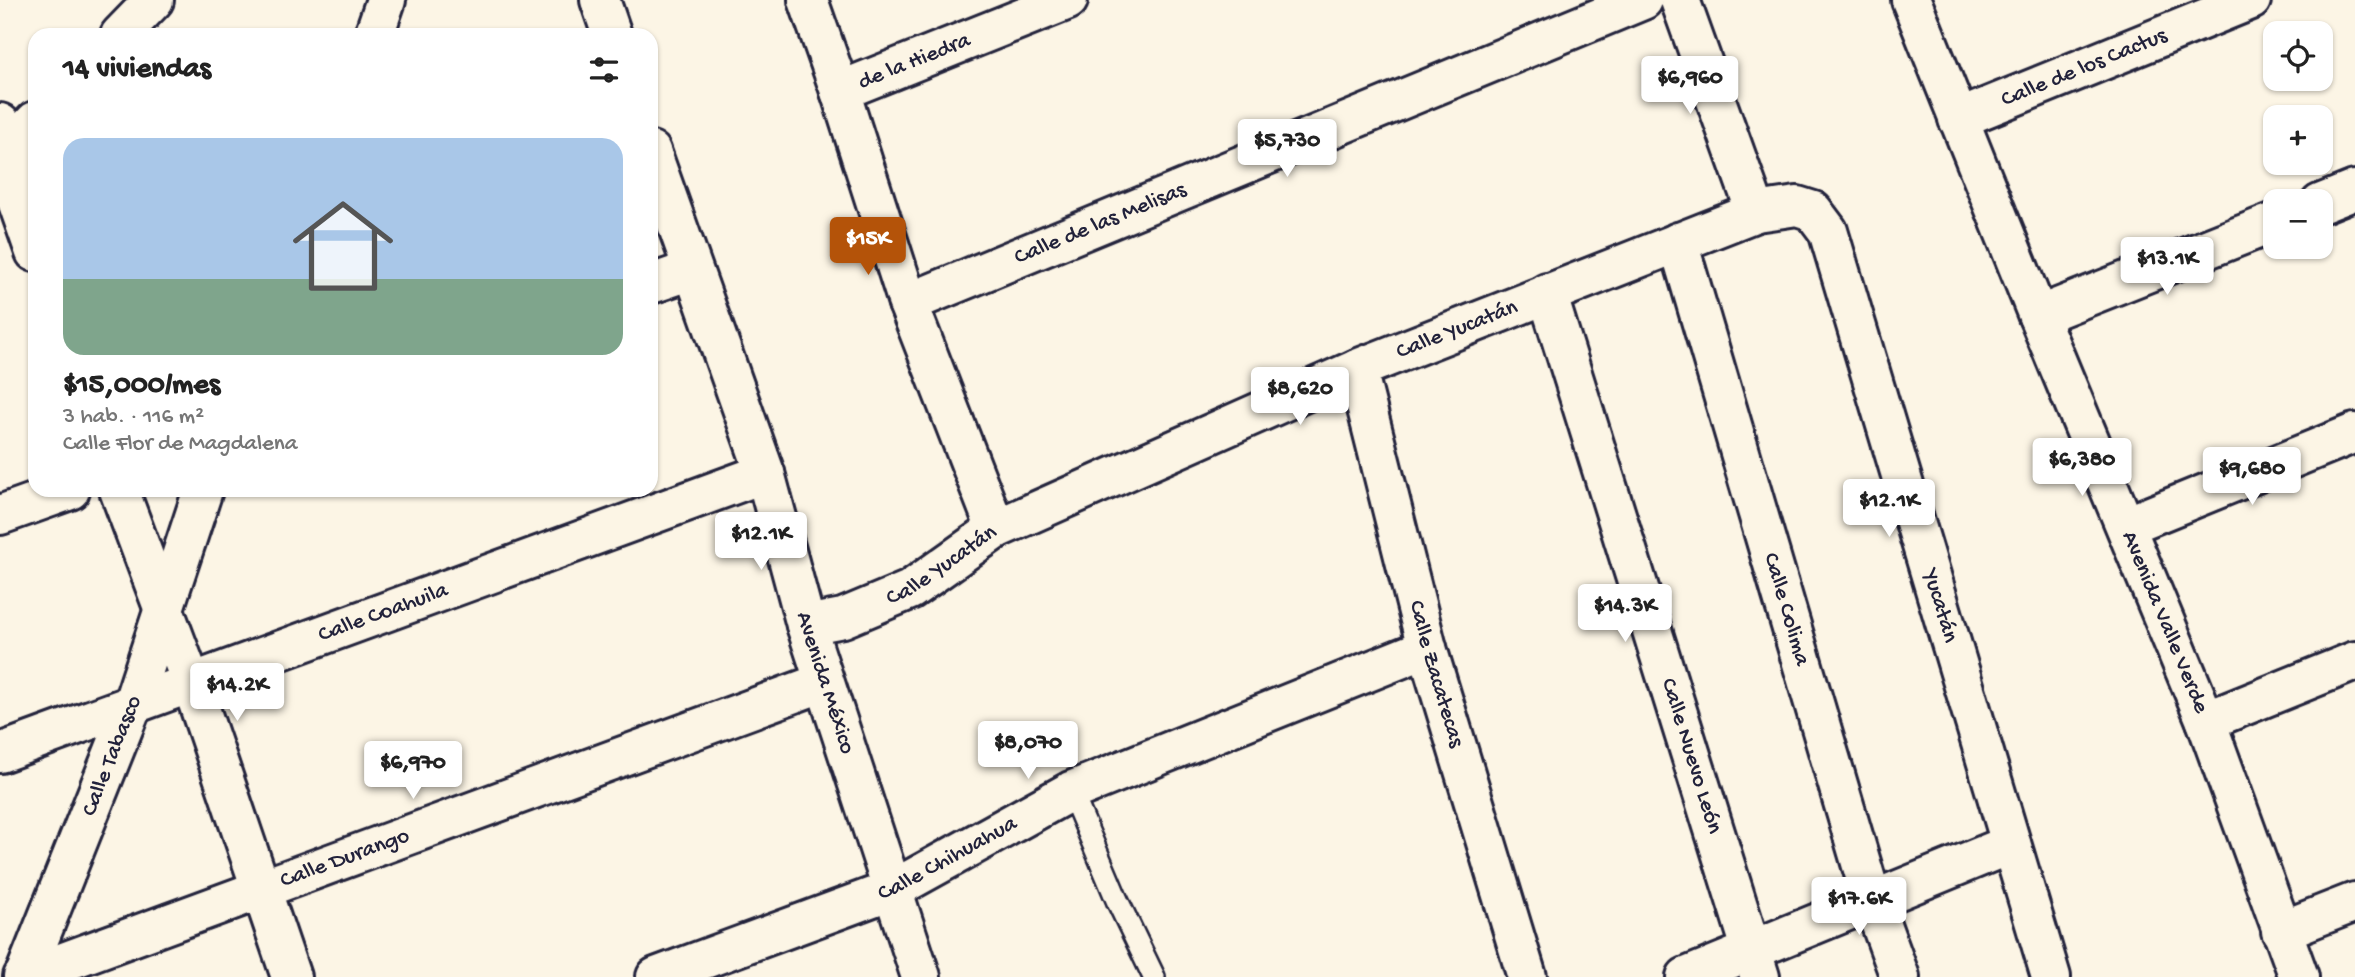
<!DOCTYPE html>
<html lang="es">
<head>
<meta charset="utf-8">
<style>
	:root { --surface:#fff; --page:#f2f2f2; --text:#222; --muted:#767676; --accent:#b45309 }
	body { margin:0; font-family:"Gochi Hand",sans-serif; background:var(--page); color:var(--text); height:100vh; display:flex; flex-direction:column; font-size:26px; white-space:nowrap }
	* { box-sizing:border-box; margin:0 }
	p { font-size:23px; color:var(--muted) }
	.icon { flex:none; width:38px; height:38px; fill:none; stroke:currentColor; stroke-width:2; stroke-linecap:round; stroke-linejoin:round }
	.map { position:relative; flex:1; overflow:hidden }
	.details { position:absolute; left:28px; top:28px; width:630px; height:469px; display:flex; flex-direction:column; background:var(--surface); border-radius:21px; box-shadow:0 2px 5px #0004 }
	.details>* { flex:none }
	.controls { position:absolute; left:2263px; top:21px; display:grid; gap:14px }
	.controls a { display:grid; place-items:center; width:70px; height:70px; border-radius:14px; background:var(--surface); box-shadow:0 2px 5px #0004; font-size:35px }
	.price { position:absolute; translate:-50% -60px; padding:0 16px; border-radius:7px; background:#fff; color:#222; font-size:23px; line-height:46px; filter:drop-shadow(0 2px 4px #0008) }
	.price::after { content:''; position:absolute; left:50%; top:42px; width:21px; height:16px; margin-left:-10px; background:inherit; clip-path:polygon(0 0,100% 0,50% 100%) }
	.price.current { background:var(--accent); color:#fff }
	ul { padding:0; list-style:none }
	li { display:grid; align-content:center; gap:14px; height:371px; padding:0 35px }
	li span { display:grid; place-items:center; height:217px; border-radius:21px; color:#555 }
	li>.icon { margin-inline-start:auto }
	span .icon { width:126px; height:126px; fill:#fffc; stroke-width:1 }
	li b { font-size:30px }
	h2 { display:flex; justify-content:space-between; align-items:center; height:84px; padding:0 35px; font-size:30px }
	.map>svg:first-child { display:block }
</style>
</head>
<body>
<div class="map">
<svg width="2355" height="977" viewBox="0 0 2355 977">
	<rect width="100%" height="100%" fill="#fcf5e5"/>
	<filter id="ink" filterUnits="userSpaceOnUse"><feTurbulence type="fractalNoise" baseFrequency=".0143" numOctaves="2"/><feDisplacementMap in="SourceGraphic" scale="14" xChannelSelector="R" yChannelSelector="G"/><feConvolveMatrix kernelMatrix="1 2 1 2 8 2 1 2 1" color-interpolation-filters="sRGB"/></filter>
	<g filter="url(#ink)">
		<g fill="none" stroke-linecap="round" stroke-linejoin="round">
			<g stroke="#22223b" stroke-width="26">
				<polyline id="service" points="1071,791 1117,900 1154,977"/>
			</g>
			<g stroke="#22223b" stroke-width="44">
				<g id="minor">
					<polyline points="808,0 840,91 908,303 996,529"/>
					<polyline points="1680,0 1756,212"/>
					<path id="s1" d="M1911 0 2038 316 2206 721 2299 977"/>
					<polyline points="374,35 386,0"/>
					<path id="s2" d="M840 91 1068 0"/>
					<path id="s3" d="M1958 119 2251 0"/>
					<polyline points="0,123 17,140 14,192 35,252"/>
					<polyline points="2320,204 2355,190"/>
					<path id="s4" d="M1678 242 1872 900 1900 977"/>
					<polyline points="651,284 692,270"/>
					<path id="s5" d="M1547 293 1760 977"/>
					<path id="s6" d="M908 303 1643 0"/>
					<polyline points="2038,316 2275,222"/>
					<path id="s7" d="M1357 369 1427 648 1527 977"/>
					<polyline points="119,490 191,682 291,977"/>
					<polyline points="0,515 70,490"/>
					<polyline points="2126,526 2355,433"/>
					<path id="s8" d="M806 625 843 618 910 590 996 529 1357 369 1756 212 1797 206 1813 211 1828 231 2051 977"/>
					<polyline points="2206,721 2355,661"/>
					<path id="s9" d="M0 753 765 473"/>
					<polyline points="2281,931 2355,902"/>
					<path id="s10" d="M23 977 824 682"/>
					<path id="s11" d="M24 977 132 706 203 490"/>
					<path id="s12" d="M656 977 894 889 1071 791 1427 648"/>
					<polyline points="1686,977 2011,844"/>
				</g>
			</g>
			<g stroke="#22223b" stroke-width="44">
				<g id="tertiary">
					<polyline points="600,0 612,35"/>
					<polyline points="120,35 154,0"/>
					<path id="s13" d="M651 151 765 473 806 625 921 977"/>
					<polyline points="0,158 35,121"/>
				</g>
			</g>
			<use href="#service" stroke="#fcf5e5" stroke-width="21"/>
			<use href="#minor" stroke="#fcf5e5" stroke-width="38"/>
			<use href="#tertiary" stroke="#fcf5e5" stroke-width="38"/>
		</g>
	</g>
	<g text-anchor="middle" dominant-baseline="central" stroke-width="6" stroke-linejoin="round" paint-order="stroke">
		<g font-size="23" fill="#22223b" stroke="#fcf5e5">
			<text stroke="none"><textPath href="#s2" startOffset="80">de la Hiedra</textPath></text>
			<text stroke="none"><textPath href="#s3" startOffset="136">Calle de los Cactus</textPath></text>
			<text stroke="none"><textPath href="#s6" startOffset="208">Calle de las Melisas</textPath></text>
			<text stroke="none"><textPath href="#s8" startOffset="718">Calle Yucatán</textPath></text>
			<text stroke="none"><textPath href="#s8" startOffset="150">Calle Yucatán</textPath></text>
			<text stroke="none"><textPath href="#s8" startOffset="1514">Yucatán</textPath></text>
			<text stroke="none"><textPath href="#s4" startOffset="383">Calle Colima</textPath></text>
			<text stroke="none"><textPath href="#s9" startOffset="408">Calle Coahuila</textPath></text>
			<text stroke="none"><textPath href="#s1" startOffset="672">Avenida Valle Verde</textPath></text>
			<text stroke="none"><textPath href="#s7" startOffset="315">Calle Zacatecas</textPath></text>
			<text stroke="none"><textPath href="#s13" startOffset="560">Avenida México</textPath></text>
			<text stroke="none"><textPath href="#s11" startOffset="238">Calle Tabasco</textPath></text>
			<text stroke="none"><textPath href="#s5" startOffset="485">Calle Nuevo León</textPath></text>
			<text stroke="none"><textPath href="#s12" startOffset="315">Calle Chihuahua</textPath></text>
			<text stroke="none"><textPath href="#s10" startOffset="343">Calle Durango</textPath></text>
		</g>
	</g>
</svg>
<div class="controls">
<a><svg class="icon" aria-label="locate" viewBox="0 0 24 24"><circle cx="12" cy="12" r="6"/><path d="M12 2v4M12 18v4M2 12h4M18 12h4"/></svg></a>
<a>+</a>
<a>−</a>
</div>
<b class="price" style="left:1690px;top:116px">$6,960</b>
<b class="price" style="left:1287px;top:179px">$5,730</b>
<b class="price current" style="left:868px;top:277px">$15K</b>
<b class="price" style="left:2167px;top:297px">$13.1K</b>
<b class="price" style="left:1300px;top:427px">$8,620</b>
<b class="price" style="left:2082px;top:498px">$6,380</b>
<b class="price" style="left:2252px;top:507px">$9,680</b>
<b class="price" style="left:1889px;top:539px">$12.1K</b>
<b class="price" style="left:761px;top:572px">$12.1K</b>
<b class="price" style="left:1625px;top:644px">$14.3K</b>
<b class="price" style="left:237px;top:723px">$14.2K</b>
<b class="price" style="left:1028px;top:781px">$8,070</b>
<b class="price" style="left:413px;top:801px">$6,970</b>
<b class="price" style="left:1859px;top:937px">$17.6K</b>
<section class="details">
<h2>14 viviendas<svg class="icon" aria-label="filters" viewBox="0 0 24 24"><path d="M4 7h16M4 17h16"/><circle cx="9" cy="7" r="2"/><circle cx="15" cy="17" r="2"/></svg></h2>
<ul>
<li><span style="background:linear-gradient(#a9c7e8 65%,#7fa58c 0)"><svg class="icon" aria-label="home" viewBox="0 0 24 24"><path d="M3 11l9-7 9 7M6 9v11h12V9"/></svg></span><div><b>$15,000/mes</b><p>3 hab. · 116 m²</p><p>Calle Flor de Magdalena</p></div></li>
</ul>
</section>
</div>
</body>
</html>
